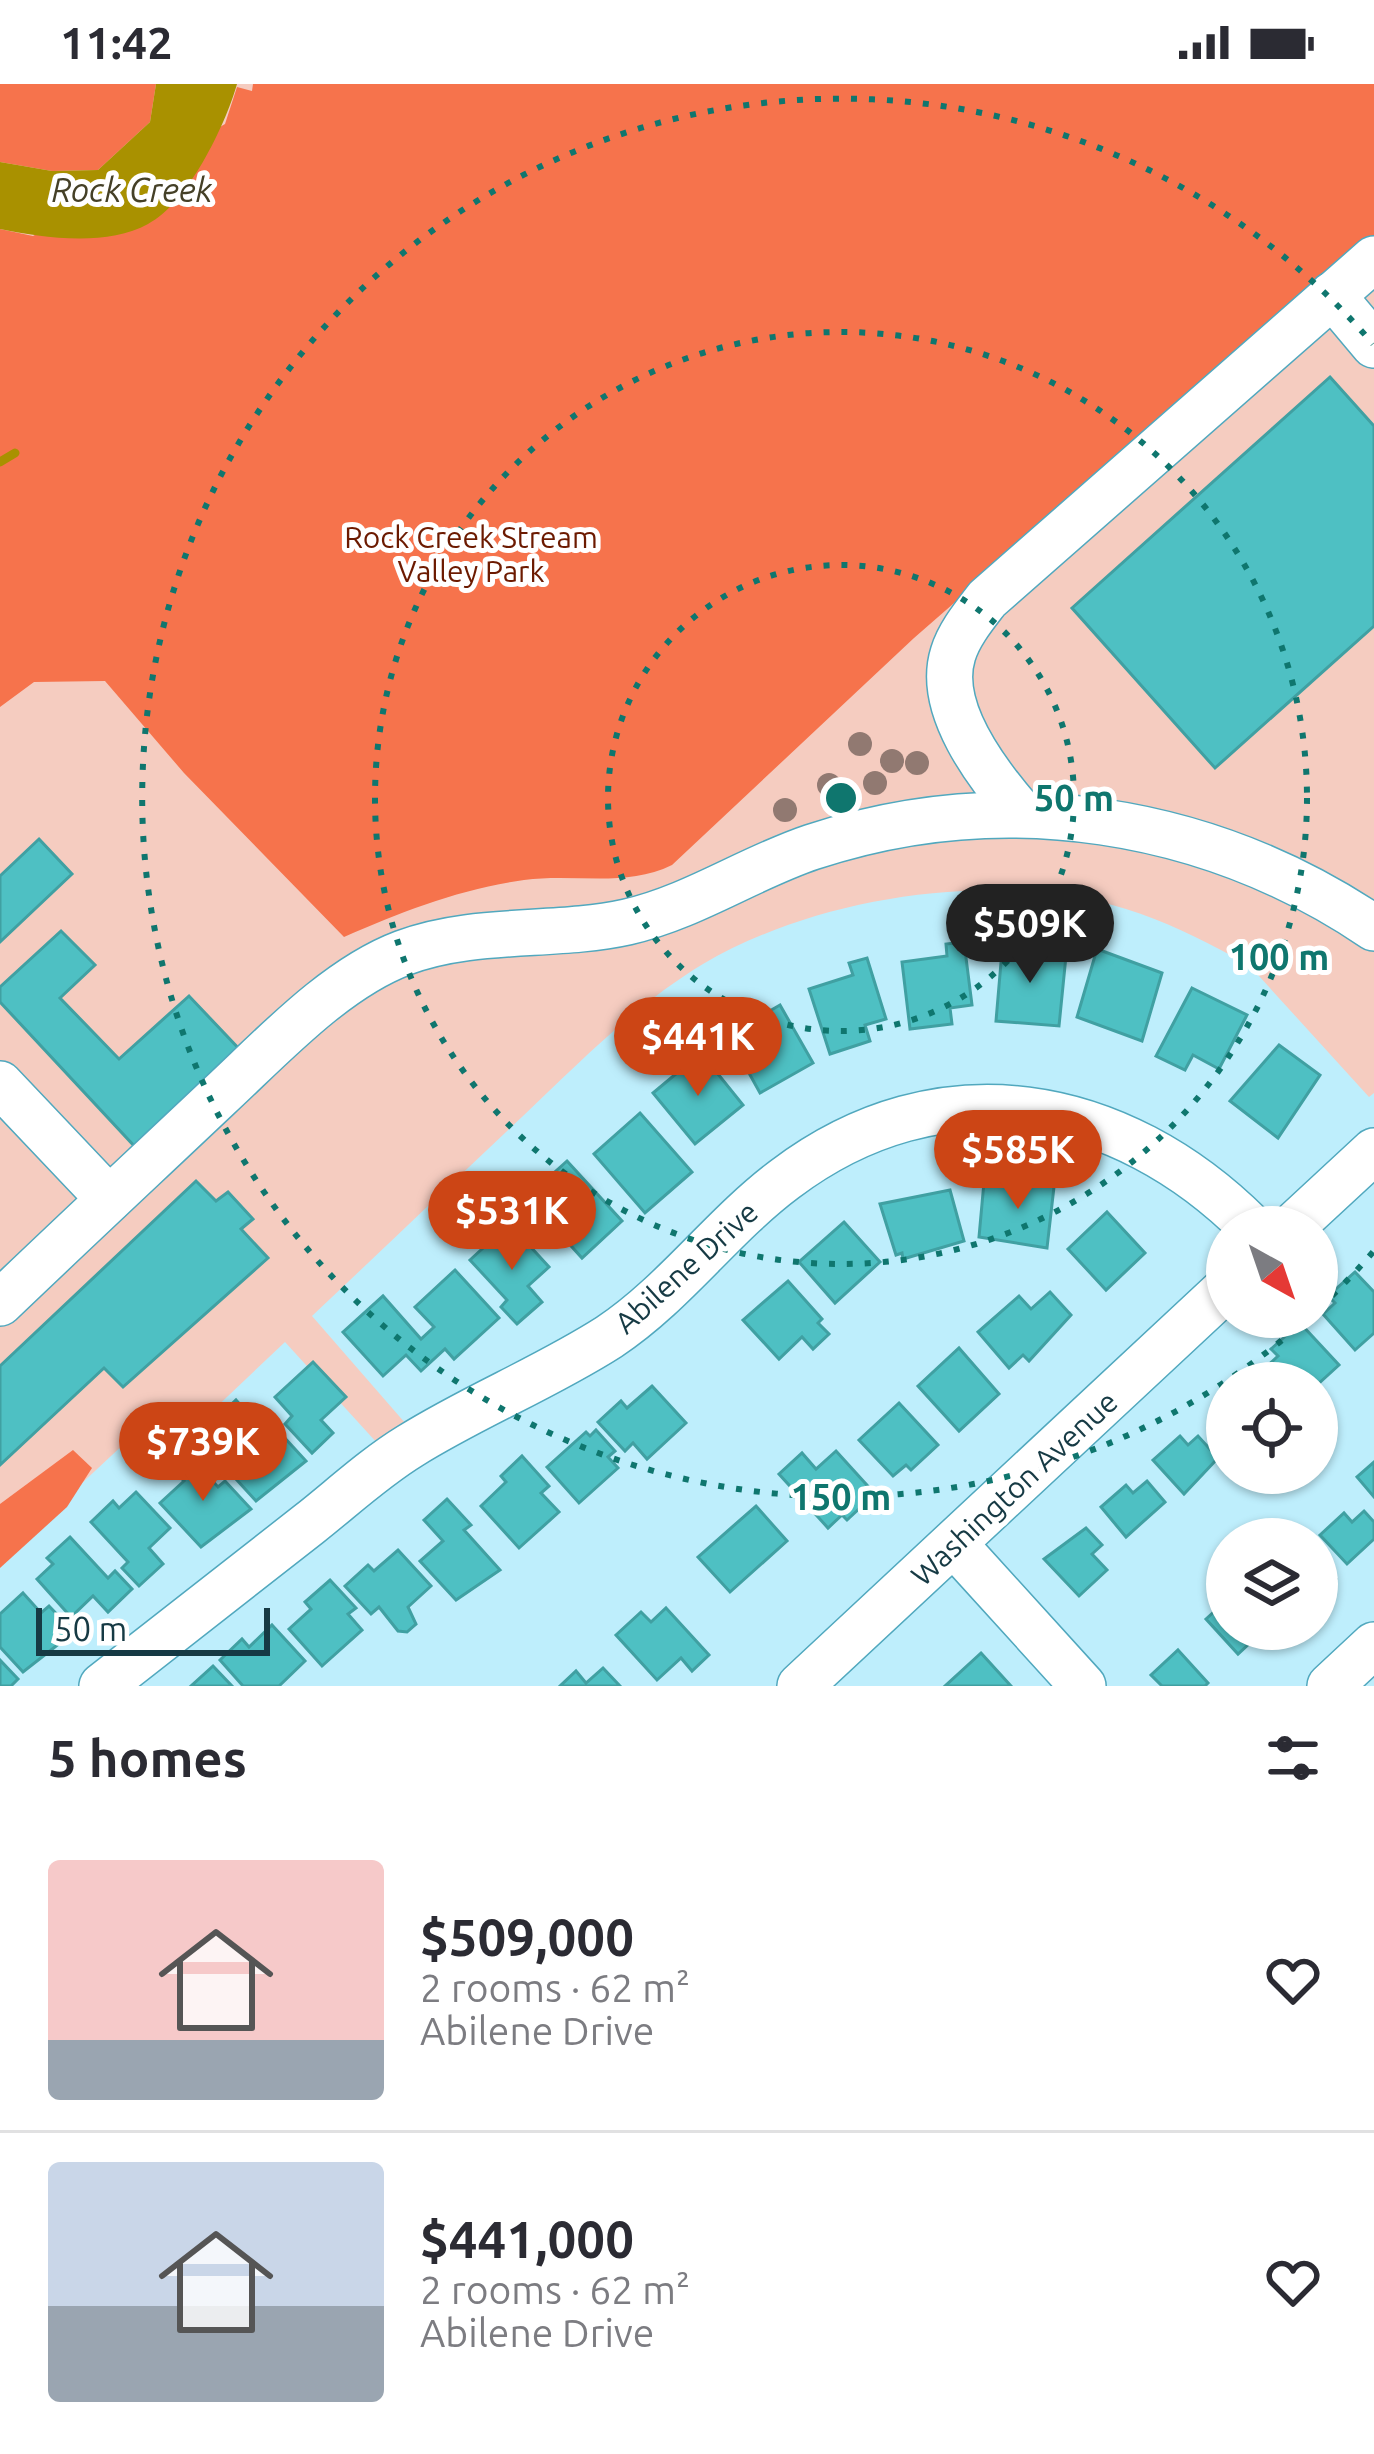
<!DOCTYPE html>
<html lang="en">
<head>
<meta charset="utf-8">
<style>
	:root { --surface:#fff; --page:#f2f2f3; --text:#2b2b33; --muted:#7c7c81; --line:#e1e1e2; --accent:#cc4515 }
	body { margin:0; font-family:Ubuntu,sans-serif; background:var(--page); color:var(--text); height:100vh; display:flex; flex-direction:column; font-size:45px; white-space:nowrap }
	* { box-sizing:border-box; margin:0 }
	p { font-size:39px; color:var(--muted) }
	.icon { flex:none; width:66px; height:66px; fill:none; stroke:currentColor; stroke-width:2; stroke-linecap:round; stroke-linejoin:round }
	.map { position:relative; height:1602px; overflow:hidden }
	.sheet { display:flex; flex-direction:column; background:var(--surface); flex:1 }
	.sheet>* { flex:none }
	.needle { width:78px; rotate:140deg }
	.controls { position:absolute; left:1206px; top:1122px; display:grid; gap:24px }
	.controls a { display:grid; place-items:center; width:132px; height:132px; border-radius:50%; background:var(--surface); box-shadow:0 3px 9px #0004; font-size:60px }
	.scale { position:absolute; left:36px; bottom:30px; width:234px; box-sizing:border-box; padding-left:12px; border:6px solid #163a44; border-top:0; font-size:33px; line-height:42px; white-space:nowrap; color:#163a44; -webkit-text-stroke:9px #fff; paint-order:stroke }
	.price { position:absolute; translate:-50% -102px; padding:0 27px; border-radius:42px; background:var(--accent); color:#fff; font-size:39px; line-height:78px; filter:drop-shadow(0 3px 6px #0008) }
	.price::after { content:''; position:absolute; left:50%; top:72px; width:36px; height:27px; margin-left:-18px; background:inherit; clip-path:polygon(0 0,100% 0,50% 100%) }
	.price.active { background:#222; color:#fff }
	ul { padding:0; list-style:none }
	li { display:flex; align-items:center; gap:36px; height:300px; padding:0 48px }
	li+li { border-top:3px solid var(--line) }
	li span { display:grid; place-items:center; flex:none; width:336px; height:240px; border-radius:12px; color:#555 }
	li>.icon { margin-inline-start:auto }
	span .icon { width:144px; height:144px; fill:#fffc; stroke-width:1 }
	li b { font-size:51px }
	h2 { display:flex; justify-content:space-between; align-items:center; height:144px; padding:0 48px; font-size:51px }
	.status { display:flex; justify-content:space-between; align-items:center; height:84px; padding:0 60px; background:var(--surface); direction:ltr }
	.status svg { height:33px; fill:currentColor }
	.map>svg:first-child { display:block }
</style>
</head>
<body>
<div class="status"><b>11:42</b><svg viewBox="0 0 49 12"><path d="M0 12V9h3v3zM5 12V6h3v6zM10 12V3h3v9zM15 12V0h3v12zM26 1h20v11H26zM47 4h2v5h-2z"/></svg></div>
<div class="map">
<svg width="1374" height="1602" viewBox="0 0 1374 1602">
	<rect width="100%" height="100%" fill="#beeefc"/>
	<path fill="#f5ccc0" d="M0 0H1374V1009L1369 1013 1238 869 1234 873C1199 854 1165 837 1126 825 998 785 818 812 703 880 635 921 580 978 523 1032 452 1099 382 1166 312 1232L406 1340 378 1360 285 1258 152 1384 127 1357 0 1476Z"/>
	<g fill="#f6734c">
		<polygon points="0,0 156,0 150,38 98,86 52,87 0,78"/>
		<path d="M253 0H1374V153L914 554 672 781C625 804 575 789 524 796 460 805 403 827 344 853L184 689 105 597 34 598 0 623V145L33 152 225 40 237 3 252 7Z"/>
		<polygon points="73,1366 92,1384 67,1423 0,1484 0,1420"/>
	</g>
	<path fill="#a99100" d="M156 0H237C225 42 188 119 148 140 107 163 43 154 0 145V78L52 87 98 86 150 38Z"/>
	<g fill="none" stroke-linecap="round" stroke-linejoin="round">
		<polyline stroke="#a99100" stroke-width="9" points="0,378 15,369"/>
	</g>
	<g fill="#4ec0c3" stroke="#40a0a2" stroke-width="3">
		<polygon points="1330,293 1374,342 1374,542 1215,684 1072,524"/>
		<polygon points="39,755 72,790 0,858 0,792"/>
		<polygon points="61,847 95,881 60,914 119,975 189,912 242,968 138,1066 0,918 0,903"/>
		<polygon points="1003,855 1021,856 1020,869 1066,872 1059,942 996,937"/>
		<polygon points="964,858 972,921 950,924 952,940 910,945 902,878 947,872 946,860"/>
		<polygon points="1097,865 1162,889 1142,957 1077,933"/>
		<polygon points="867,874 886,935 865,941 870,957 830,970 809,905 853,891 849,879"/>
		<polygon points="1192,904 1247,931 1219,985 1193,971 1185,986 1156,972"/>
		<polygon points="780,921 813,979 760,1009 728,951"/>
		<polygon points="1279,961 1320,991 1278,1054 1230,1017"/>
		<polygon points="701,969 743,1021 695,1060 653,1009"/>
		<polygon points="640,1029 692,1088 645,1129 594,1070"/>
		<polygon points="567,1077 622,1137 582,1174 527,1113"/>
		<polygon points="1028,1091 1055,1094 1047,1164 979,1153 984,1098 1027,1102"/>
		<polygon points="196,1097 216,1117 228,1108 253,1135 241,1145 268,1174 123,1303 104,1284 0,1381 0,1282"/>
		<polygon points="950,1106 964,1157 903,1175 902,1169 896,1171 880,1120"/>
		<polygon points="1107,1128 1145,1169 1106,1206 1068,1165"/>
		<polygon points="844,1138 880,1178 835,1219 799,1178"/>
		<polygon points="516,1147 549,1183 528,1202 542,1218 517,1240 501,1223 507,1216 470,1176 493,1155 499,1162"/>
		<polygon points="455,1186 499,1234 454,1275 445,1265 421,1287 406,1271 383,1292 343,1248 383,1212 421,1255 434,1243 415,1223"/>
		<polygon points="1355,1188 1374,1208 1374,1249 1355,1266 1323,1230 1335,1219 1328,1212"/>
		<polygon points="788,1197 822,1235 818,1239 829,1250 813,1265 802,1253 779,1275 743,1236"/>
		<polygon points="1050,1208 1071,1231 1029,1277 1023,1271 1009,1284 978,1248 1019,1212 1031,1225"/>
		<polygon points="1300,1239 1339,1281 1317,1301 1275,1299 1263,1286 1278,1272 1271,1265"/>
		<polygon points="959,1264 999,1310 959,1347 918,1302"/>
		<polygon points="313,1278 346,1313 321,1336 333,1349 312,1369 285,1340 292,1332 275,1313"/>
		<polygon points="652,1302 686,1339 647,1375 633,1359 625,1367 598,1338 621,1317 627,1324"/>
		<polygon points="1227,1305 1227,1348 1210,1330 1223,1319 1218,1313"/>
		<polygon points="236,1316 274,1359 282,1351 306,1377 256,1417 205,1361 229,1339 221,1330"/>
		<polygon points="899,1319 938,1361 911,1386 906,1381 893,1392 859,1356"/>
		<polygon points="596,1346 615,1367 608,1373 618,1384 579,1419 547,1383 586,1348 590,1352"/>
		<polygon points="1180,1352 1188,1361 1198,1352 1218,1374 1184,1410 1153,1376"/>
		<polygon points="836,1367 875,1410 847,1436 842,1431 828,1444 779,1390 802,1369 816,1385"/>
		<polygon points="190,1372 218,1403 225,1397 251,1425 201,1463 160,1419 184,1397 175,1387"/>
		<polygon points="522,1372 549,1402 541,1409 559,1428 519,1464 481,1422 506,1398 501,1392"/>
		<polygon points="1374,1378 1374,1413 1357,1393"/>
		<polygon points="1147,1397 1165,1418 1126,1453 1101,1423 1126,1401 1133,1409"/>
		<polygon points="136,1408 170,1444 149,1464 163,1480 139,1502 122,1484 128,1478 91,1438 113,1417 119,1424"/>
		<polygon points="447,1415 471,1441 464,1446 500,1486 456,1516 420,1477 443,1457 424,1436"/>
		<polygon points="756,1422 787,1457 730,1508 698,1473"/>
		<polygon points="1364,1427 1374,1438 1374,1455 1347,1480 1320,1451 1344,1429 1352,1438"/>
		<polygon points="1086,1444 1102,1461 1092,1470 1107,1486 1079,1512 1044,1475"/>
		<polygon points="70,1453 108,1494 115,1487 132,1505 108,1528 93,1512 71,1533 37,1495 53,1480 47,1474"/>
		<polygon points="398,1466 431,1502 408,1523 416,1540 407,1548 398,1547 379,1523 371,1530 345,1502 368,1481 374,1487"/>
		<polygon points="1317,1474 1336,1495 1317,1512"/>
		<polygon points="330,1496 356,1524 348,1530 362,1546 322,1582 289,1545 311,1525 305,1518"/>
		<polygon points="23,1509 41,1529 49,1522 74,1548 23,1588 0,1563 0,1530"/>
		<polygon points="1227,1516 1227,1545 1265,1545 1238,1570 1206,1535"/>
		<polygon points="666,1524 709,1571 692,1587 681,1574 657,1596 616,1551 641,1528 651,1538"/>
		<polygon points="272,1541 305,1577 279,1602 243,1602 220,1576 242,1555 249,1563"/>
		<polygon points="1178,1566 1208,1599 1205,1602 1162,1602 1151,1591"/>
		<polygon points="981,1569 1011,1602 945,1602"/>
		<polygon points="0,1576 18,1595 11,1602 0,1602"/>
		<polygon points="213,1582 232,1602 191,1602"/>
		<polygon points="603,1584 620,1602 560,1602 576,1587 586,1599"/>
	</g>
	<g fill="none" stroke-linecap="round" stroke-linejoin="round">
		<g stroke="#51a8be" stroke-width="48">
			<g id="minor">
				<polyline points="1332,211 1374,261"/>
				<path d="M1020 728C988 691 936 624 953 570 959 550 974 532 987 515L1374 175"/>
				<polyline points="0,1000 109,1115"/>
				<polyline points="1292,1143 1374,1067"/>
				<path d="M0 1219C72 1150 145 1082 218 1013 271 964 334 895 403 869 474 842 555 854 627 838 693 823 749 784 812 763 1003 700 1208 732 1374 844"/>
				<polyline points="955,1461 1083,1602"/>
				<path d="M102 1602C171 1548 240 1494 309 1440 342 1414 374 1384 410 1362 474 1322 545 1294 609 1253 674 1210 722 1142 785 1095 940 978 1120 1012 1251 1143"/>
				<polyline points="800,1602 1227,1204"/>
				<polyline points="1330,1602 1374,1561"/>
			</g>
		</g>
		<use href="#minor" stroke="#fff" stroke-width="45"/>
	</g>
	<g fill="#917971">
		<circle cx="860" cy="660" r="12"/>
		<circle cx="892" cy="677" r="12"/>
		<circle cx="917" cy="679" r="12"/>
		<circle cx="875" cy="699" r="12"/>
		<circle cx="829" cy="701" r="12"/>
		<circle cx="785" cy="726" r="12"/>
	</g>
	<g fill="none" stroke="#0f766e" stroke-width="6" stroke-dasharray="6 12">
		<circle cx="841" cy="714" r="233"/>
		<circle cx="841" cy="714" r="466"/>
		<path d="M1373 1168A699 699 0 0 1 1318 1225M1309 1233A699 699 0 1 1 1373 260"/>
	</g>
	<g text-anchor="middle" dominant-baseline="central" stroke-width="10" stroke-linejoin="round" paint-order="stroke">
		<g font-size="30" fill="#6c1a00" stroke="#fff">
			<text x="471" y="453">Rock Creek Stream<tspan x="471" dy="34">Valley Park</tspan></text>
		</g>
		<g font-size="30" fill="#163a44" stroke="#fff">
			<text transform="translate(686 1183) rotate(-42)">Abilene Drive</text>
			<text transform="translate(1014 1404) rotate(-43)">Washington Avenue</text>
		</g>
		<g font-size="33" font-style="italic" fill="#454027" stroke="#fff">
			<text x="132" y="105">Rock Creek</text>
		</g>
	</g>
	<circle cx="841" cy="714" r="18" fill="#0f766e" stroke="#fff" stroke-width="6"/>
	<g font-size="36" text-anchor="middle" font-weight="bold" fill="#0f766e" stroke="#fff" stroke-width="10" stroke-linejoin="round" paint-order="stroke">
		<text x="1074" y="727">50 m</text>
		<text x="1279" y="886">100 m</text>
		<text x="841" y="1426">150 m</text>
	</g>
</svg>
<div class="controls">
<a><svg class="needle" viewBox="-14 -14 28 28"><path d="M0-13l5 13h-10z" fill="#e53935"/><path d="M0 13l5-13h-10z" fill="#7c7c81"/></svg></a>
<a><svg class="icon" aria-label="locate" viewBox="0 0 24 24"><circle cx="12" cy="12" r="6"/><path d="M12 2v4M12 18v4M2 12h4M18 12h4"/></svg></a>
<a><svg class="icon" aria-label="layers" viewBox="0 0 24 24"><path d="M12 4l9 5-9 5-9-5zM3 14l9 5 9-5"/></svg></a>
</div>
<div class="scale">50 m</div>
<b class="price active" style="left:1030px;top:902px">$509K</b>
<b class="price" style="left:698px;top:1015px">$441K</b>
<b class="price" style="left:1018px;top:1128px">$585K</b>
<b class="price" style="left:512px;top:1189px">$531K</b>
<b class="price" style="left:203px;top:1420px">$739K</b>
</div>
<section class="sheet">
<h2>5 homes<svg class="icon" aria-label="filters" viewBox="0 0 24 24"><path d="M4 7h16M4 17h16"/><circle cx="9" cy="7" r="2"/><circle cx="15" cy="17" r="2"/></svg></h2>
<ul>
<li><span style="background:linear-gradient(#f6c9c9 75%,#9aa5b1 0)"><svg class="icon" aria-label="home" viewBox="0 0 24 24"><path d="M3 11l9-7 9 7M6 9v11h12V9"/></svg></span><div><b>$509,000</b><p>2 rooms · 62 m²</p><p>Abilene Drive</p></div><svg class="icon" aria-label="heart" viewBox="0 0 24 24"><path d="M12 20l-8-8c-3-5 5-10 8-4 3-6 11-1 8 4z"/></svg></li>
<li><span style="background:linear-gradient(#c9d6e8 60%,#9aa5b1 0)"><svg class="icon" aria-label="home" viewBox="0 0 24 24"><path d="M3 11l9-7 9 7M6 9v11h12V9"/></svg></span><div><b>$441,000</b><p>2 rooms · 62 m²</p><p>Abilene Drive</p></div><svg class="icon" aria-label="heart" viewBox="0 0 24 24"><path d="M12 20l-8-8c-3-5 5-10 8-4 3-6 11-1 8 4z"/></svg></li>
</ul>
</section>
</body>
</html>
